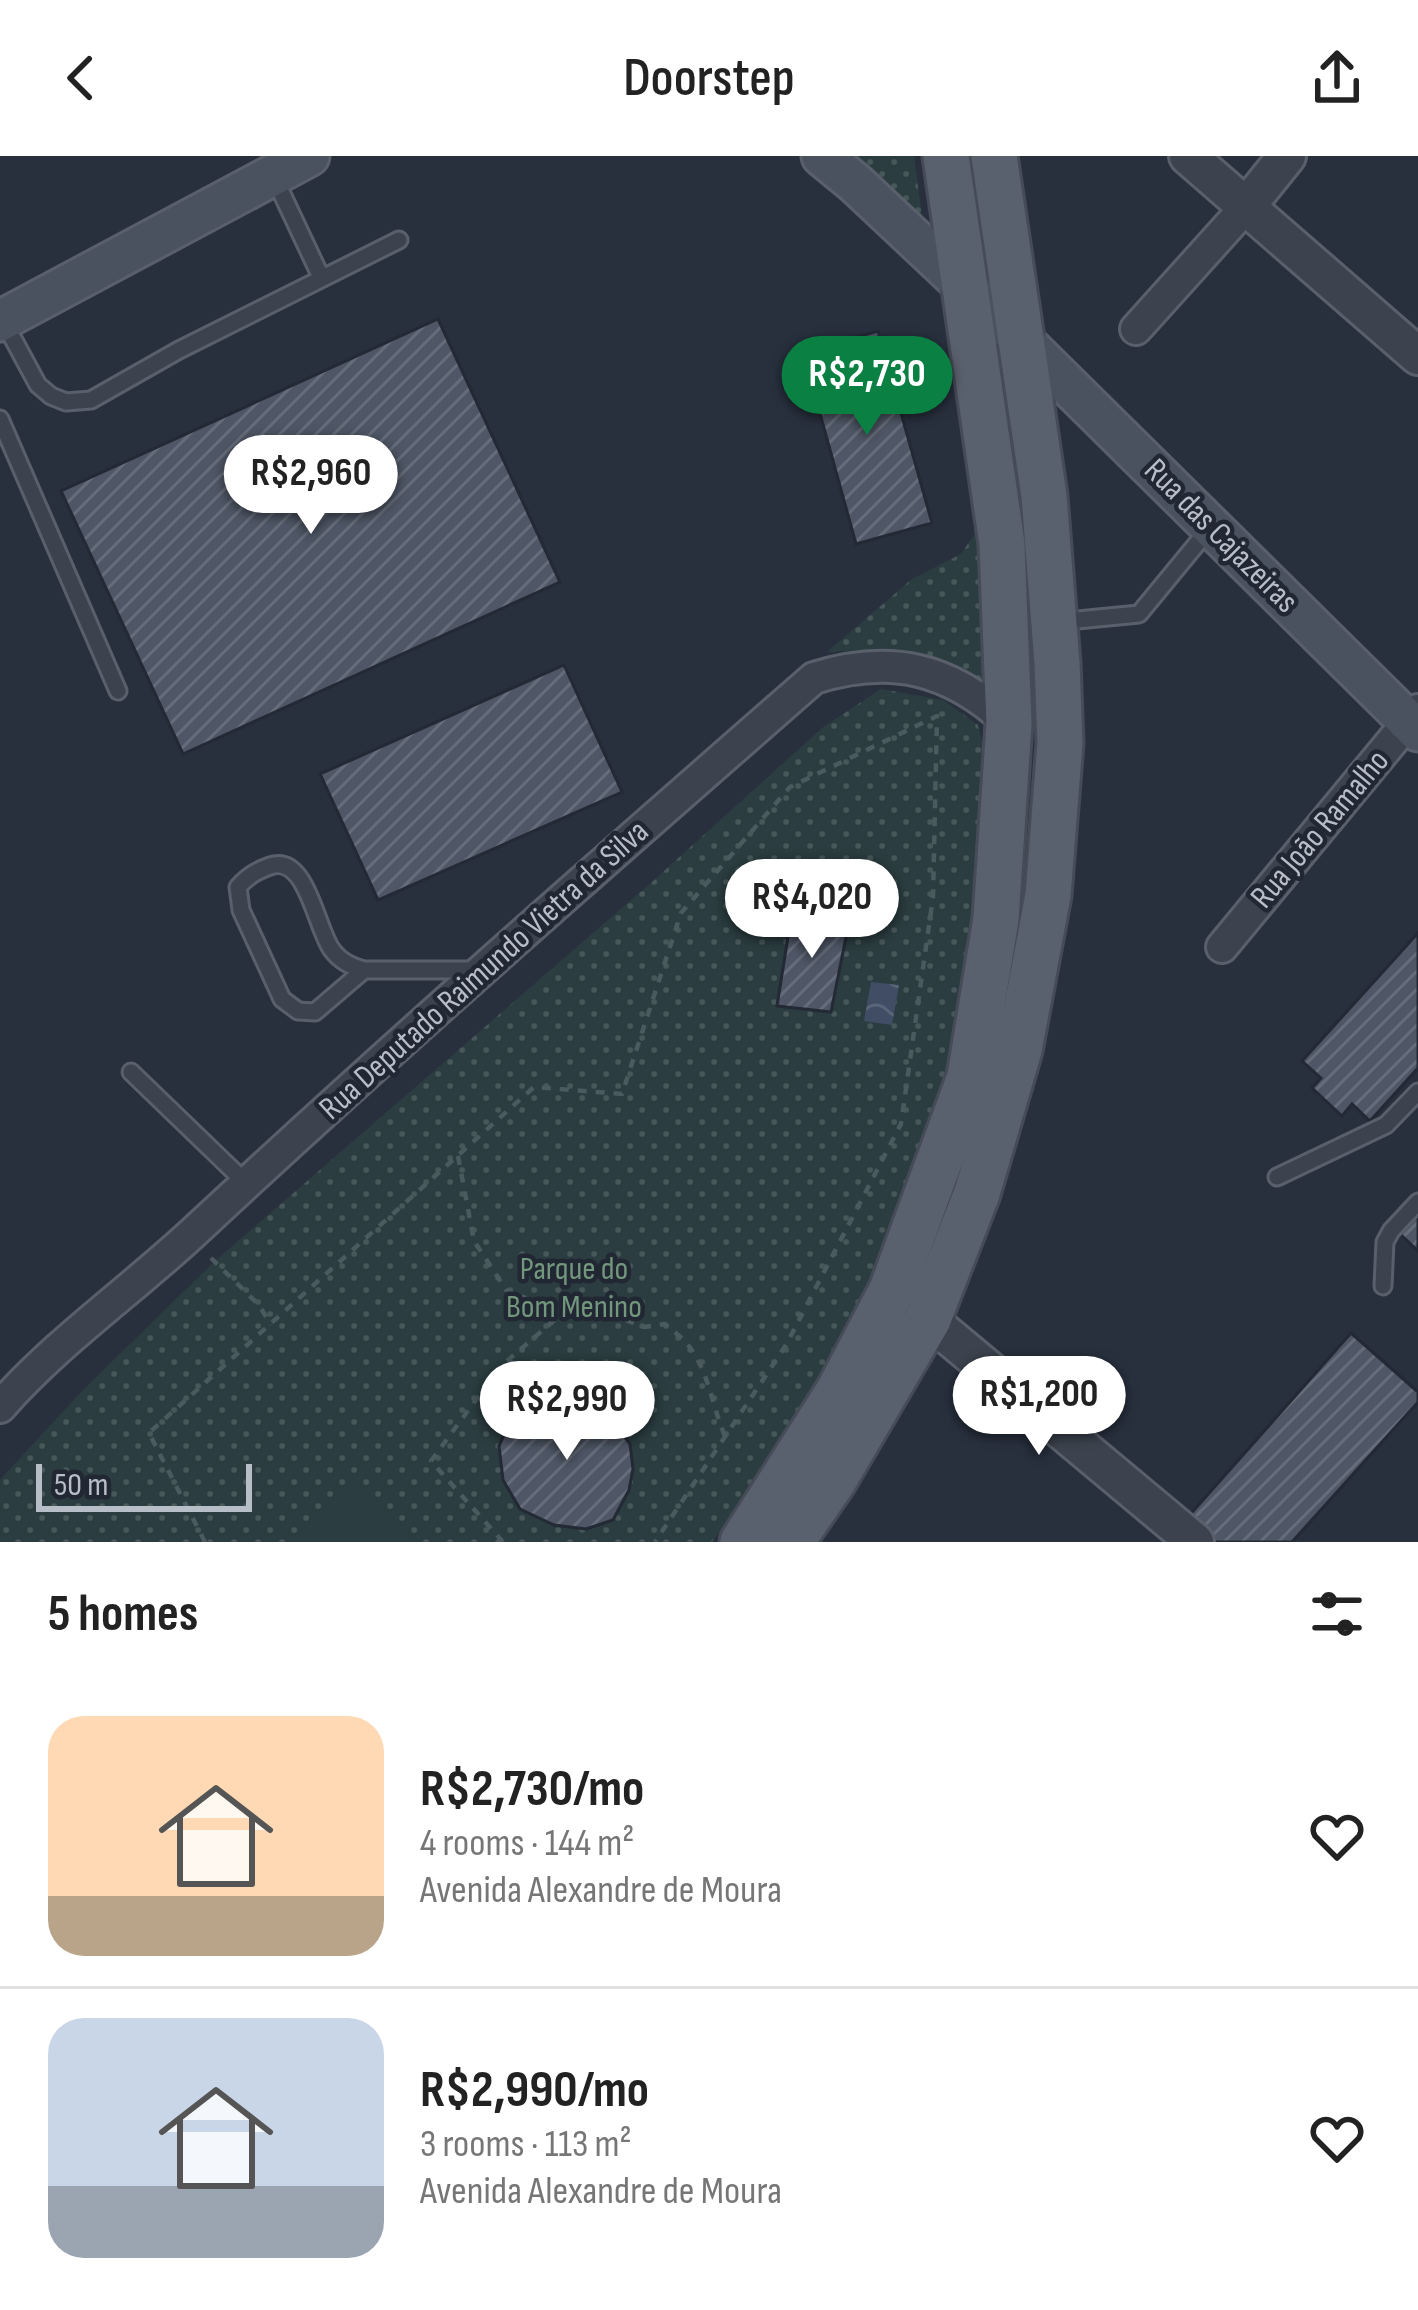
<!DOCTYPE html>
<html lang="en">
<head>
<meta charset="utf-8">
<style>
	:root { --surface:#fff; --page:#f6f6f6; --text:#222; --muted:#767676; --line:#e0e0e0; --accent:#0b8043 }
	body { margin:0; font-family:"Sofia Sans Condensed",sans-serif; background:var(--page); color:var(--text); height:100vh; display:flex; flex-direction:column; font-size:45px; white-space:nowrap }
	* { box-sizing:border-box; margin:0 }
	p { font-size:39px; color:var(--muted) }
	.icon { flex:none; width:66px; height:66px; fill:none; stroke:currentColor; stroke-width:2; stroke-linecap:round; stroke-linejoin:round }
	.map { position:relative; height:1386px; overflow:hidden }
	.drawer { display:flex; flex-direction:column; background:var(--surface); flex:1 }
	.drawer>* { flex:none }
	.scale { position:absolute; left:36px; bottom:30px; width:216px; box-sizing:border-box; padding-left:12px; border:6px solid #b8bec8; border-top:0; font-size:33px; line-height:42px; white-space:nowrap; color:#b8bec8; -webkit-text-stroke:9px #212733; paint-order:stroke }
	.price { position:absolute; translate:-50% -102px; padding:0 27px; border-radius:42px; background:#fff; color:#222; font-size:39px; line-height:78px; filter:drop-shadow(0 3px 6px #0008) }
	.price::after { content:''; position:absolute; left:50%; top:72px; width:36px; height:27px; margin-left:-18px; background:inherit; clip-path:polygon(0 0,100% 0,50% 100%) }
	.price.on { background:var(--accent); color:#fff }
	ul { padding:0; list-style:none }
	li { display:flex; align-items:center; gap:36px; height:300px; padding:0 48px }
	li+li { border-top:3px solid var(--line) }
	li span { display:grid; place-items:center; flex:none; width:336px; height:240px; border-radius:36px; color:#555 }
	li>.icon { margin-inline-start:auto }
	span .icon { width:144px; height:144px; fill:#fffc; stroke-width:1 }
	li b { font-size:51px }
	h2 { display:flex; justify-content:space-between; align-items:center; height:144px; padding:0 48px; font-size:51px }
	header { display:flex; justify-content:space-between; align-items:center; height:156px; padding:0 48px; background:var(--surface); font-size:54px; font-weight:600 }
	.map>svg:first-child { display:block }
</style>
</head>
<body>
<header><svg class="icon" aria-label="back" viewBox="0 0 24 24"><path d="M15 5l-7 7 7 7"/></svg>Doorstep<svg class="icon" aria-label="share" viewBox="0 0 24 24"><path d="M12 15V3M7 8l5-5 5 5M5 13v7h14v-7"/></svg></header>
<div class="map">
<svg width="1418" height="1386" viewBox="0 0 1418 1386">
	<defs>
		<pattern id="park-dots" width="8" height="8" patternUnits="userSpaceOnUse" patternTransform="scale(3)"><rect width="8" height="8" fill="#2b3d40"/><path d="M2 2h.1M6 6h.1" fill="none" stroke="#48575a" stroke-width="1.8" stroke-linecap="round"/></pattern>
		<pattern id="water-waves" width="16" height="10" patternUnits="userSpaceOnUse" patternTransform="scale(3)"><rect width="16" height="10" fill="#404d65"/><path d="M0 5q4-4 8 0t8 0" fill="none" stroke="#5a657a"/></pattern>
		<pattern id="building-hatch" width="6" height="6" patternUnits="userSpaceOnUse" patternTransform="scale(3)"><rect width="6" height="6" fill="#4f5766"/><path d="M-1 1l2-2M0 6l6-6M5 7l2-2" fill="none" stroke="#666d7a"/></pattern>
	</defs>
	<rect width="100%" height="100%" fill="#28303e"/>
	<g fill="url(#park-dots)">
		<polygon points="852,0 914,0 922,60"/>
		<path d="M986 361 999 534C944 497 892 492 827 496L912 423 961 398Z"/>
		<polygon points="881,533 943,544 978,569 989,619 961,879 929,992 856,1163 747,1340 712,1386 0,1386 0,1324 83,1234 214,1106 653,725 822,572"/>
	</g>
	<polygon fill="#2b3d40" points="357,1325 418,1386 293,1386"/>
	<polygon fill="url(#water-waves)" points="871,826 899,829 892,869 864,865"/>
	<g fill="url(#building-hatch)" stroke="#232935" stroke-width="3">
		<polygon points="438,163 560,426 183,598 61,335"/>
		<polygon points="878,175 932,367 856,388 803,196"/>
		<polygon points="564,509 622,636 378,744 320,618"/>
		<polygon points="793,749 849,766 831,856 777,850"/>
		<polygon points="1418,777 1418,912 1370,965 1352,948 1342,960 1312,932 1321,922 1302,905"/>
		<polygon points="1418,1057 1418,1095 1399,1077"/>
		<polygon points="1351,1177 1418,1236 1418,1246 1292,1386 1216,1386 1187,1362"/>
		<polygon points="582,1242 609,1259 630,1288 633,1313 629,1334 613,1364 586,1373 554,1369 520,1353 503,1324 499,1290 512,1262 541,1244"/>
	</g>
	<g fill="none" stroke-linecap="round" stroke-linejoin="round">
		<g stroke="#5a606b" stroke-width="21">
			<g id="service">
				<polyline points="274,21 321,121"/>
				<polyline points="4,166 38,229 51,240 66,246 91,244 179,194 399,84"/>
				<polyline points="0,263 118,535"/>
				<polyline points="1057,466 1139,458 1209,373"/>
				<path d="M364 814 315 856 298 855 282 843 241 754 238 731C248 720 256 715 270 710 307 697 316 773 332 794 341 806 351 810 364 814H478"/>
				<polyline points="131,916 246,1027"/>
				<polyline points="1277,1021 1386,969 1418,936"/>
				<polyline points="1383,1130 1385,1086 1391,1075 1418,1046"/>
			</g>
		</g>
		<g stroke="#5a606b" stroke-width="36">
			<g id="minor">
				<polyline points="1136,173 1246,51"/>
				<polyline points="1222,791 1418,554"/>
				<path d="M0 1251C58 1185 132 1134 196 1074 398 886 606 704 814 522 891 498 950 512 1009 567"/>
			</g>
		</g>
		<g stroke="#5a606b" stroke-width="42">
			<g id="tertiary">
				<polyline points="1188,0 1418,200"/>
				<polyline points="1246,51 1287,0"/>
				<polyline points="928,1163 1195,1386"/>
			</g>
		</g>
		<g stroke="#5a606b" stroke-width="45">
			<g id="secondary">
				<polyline points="822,0 855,27 1023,185 1418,575"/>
				<polyline points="0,165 309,0"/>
			</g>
		</g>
		<g stroke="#454b57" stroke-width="51">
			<g id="primary">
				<polyline points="743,1386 839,1235 892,1134 970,921 996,763 1009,567 1002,388 946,0"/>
				<polyline points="791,1386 833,1325 928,1163 977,1037 1019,894 1048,739 1060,587 1057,507 1044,340 994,0"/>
			</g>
		</g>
		<g stroke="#4a5a5e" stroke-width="4.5" stroke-dasharray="9 9" stroke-linecap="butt">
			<path d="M458 1000 474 1085 507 1135 564 1156H605L644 1171 665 1168C675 1177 687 1185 693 1196 710 1222 713 1253 725 1280"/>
			<polyline points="211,1102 259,1149 271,1169"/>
			<polyline points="205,1386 149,1277 534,931 622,938 681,757 790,631 937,560 933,741 901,968 786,1189 655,1386"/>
			<polyline points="503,1386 431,1305 500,1211 564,1156"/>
		</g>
		<use href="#service" stroke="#3c434e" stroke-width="15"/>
		<use href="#minor" stroke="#3c434e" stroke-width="30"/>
		<use href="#tertiary" stroke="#3c434e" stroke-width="36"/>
		<use href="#secondary" stroke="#4a5260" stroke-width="39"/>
		<use href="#primary" stroke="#5a616e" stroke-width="45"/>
	</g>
	<g text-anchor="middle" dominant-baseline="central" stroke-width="9" stroke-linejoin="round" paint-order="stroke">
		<g font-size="33" fill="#b8bec8" stroke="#212733">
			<text transform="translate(1221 380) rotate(45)">Rua das Cajazeiras</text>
			<text transform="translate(1320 673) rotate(-50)">Rua João Ramalho</text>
			<text transform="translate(484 814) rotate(-42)">Rua Deputado Raimundo Vietra da Silva</text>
		</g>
		<g font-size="33" fill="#72977c" stroke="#212733">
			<text x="574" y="1113">Parque do<tspan x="574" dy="38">Bom Menino</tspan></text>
		</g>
	</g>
</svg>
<div class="scale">50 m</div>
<b class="price on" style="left:867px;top:282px">R$2,730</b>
<b class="price" style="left:311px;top:381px">R$2,960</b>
<b class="price" style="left:812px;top:805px">R$4,020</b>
<b class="price" style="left:1039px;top:1302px">R$1,200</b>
<b class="price" style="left:567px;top:1307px">R$2,990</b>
</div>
<section class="drawer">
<h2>5 homes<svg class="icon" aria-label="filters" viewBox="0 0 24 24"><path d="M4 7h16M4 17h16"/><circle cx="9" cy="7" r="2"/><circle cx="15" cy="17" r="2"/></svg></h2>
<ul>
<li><span style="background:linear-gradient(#ffd9b3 75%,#b9a48a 0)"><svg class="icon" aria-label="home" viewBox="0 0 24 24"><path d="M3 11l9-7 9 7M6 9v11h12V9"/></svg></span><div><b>R$2,730/mo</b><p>4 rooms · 144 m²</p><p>Avenida Alexandre de Moura</p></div><svg class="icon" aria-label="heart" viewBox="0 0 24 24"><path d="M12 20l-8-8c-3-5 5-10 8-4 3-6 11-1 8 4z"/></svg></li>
<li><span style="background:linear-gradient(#c9d6e8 70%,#9aa5b1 0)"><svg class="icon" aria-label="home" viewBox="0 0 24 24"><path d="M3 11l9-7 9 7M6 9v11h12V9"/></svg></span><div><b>R$2,990/mo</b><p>3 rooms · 113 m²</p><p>Avenida Alexandre de Moura</p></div><svg class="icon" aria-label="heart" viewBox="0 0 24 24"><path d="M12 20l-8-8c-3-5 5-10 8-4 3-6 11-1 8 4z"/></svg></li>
</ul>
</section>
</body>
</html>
